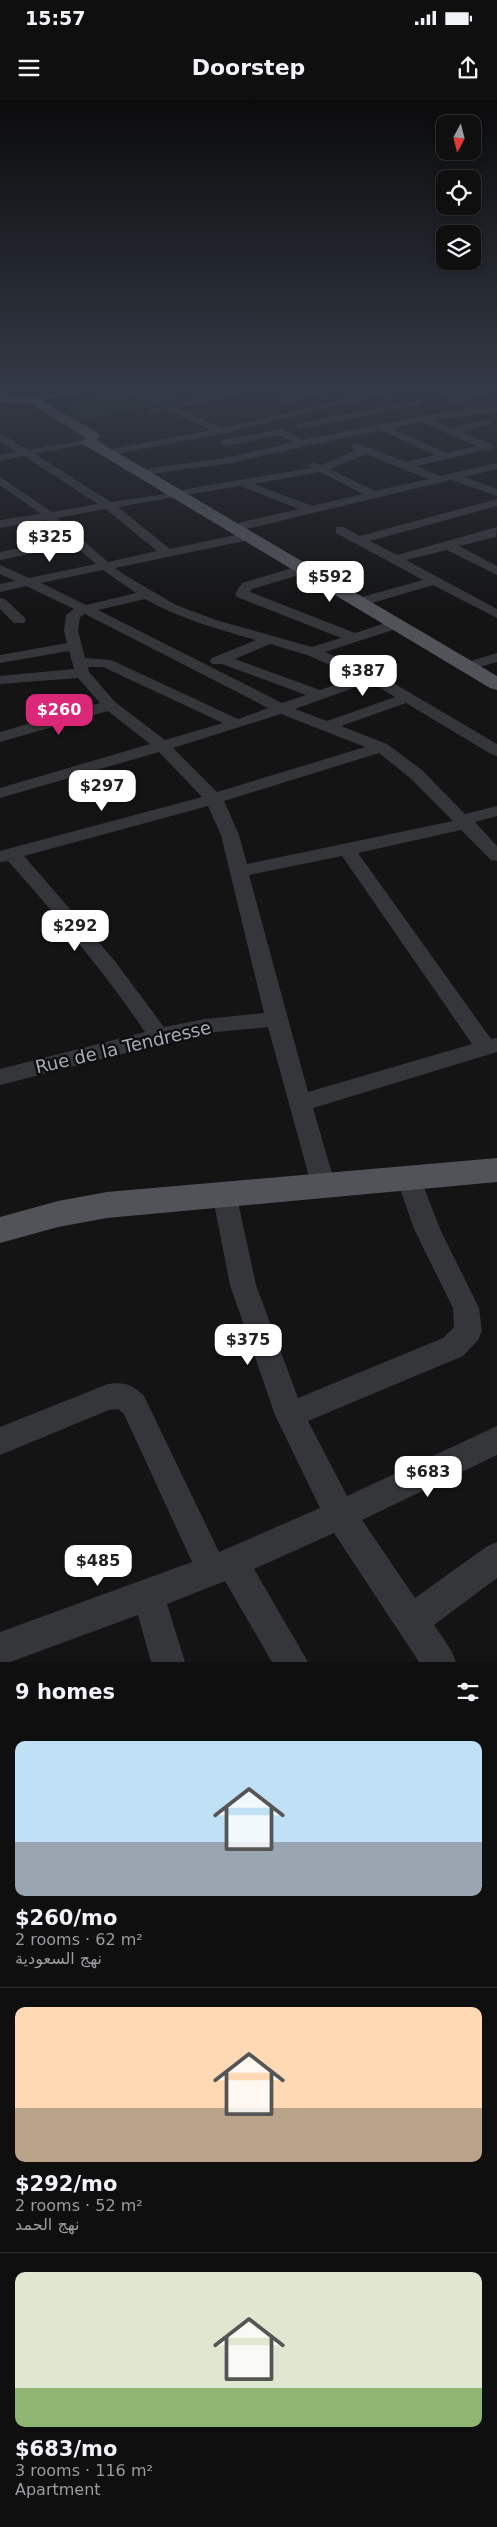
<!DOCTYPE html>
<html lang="en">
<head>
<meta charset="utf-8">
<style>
	:root { --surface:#0f0f10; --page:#181819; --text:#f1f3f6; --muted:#9b9c9f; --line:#2f2f30; --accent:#db2777 }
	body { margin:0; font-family:"DejaVu Sans","Noto Naskh Arabic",sans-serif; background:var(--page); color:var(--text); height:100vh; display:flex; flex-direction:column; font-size:19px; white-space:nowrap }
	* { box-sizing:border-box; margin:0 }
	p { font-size:16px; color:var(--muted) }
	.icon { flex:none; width:28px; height:28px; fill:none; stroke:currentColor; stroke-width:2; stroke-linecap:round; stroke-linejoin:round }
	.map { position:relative; height:1562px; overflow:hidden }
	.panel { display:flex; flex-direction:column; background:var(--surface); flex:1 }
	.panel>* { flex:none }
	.needle { width:32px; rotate:187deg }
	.fabs { position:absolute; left:436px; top:15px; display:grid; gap:10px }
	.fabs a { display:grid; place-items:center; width:45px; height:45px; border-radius:10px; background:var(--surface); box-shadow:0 2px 8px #0003,0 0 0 1px var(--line); font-size:25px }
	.price { position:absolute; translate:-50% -42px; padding:0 11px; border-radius:10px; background:#fff; color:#222; font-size:16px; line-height:32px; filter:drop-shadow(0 1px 2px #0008) }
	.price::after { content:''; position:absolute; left:50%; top:30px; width:15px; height:11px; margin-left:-8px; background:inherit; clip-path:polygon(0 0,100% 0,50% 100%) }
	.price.active { background:var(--accent); color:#fff }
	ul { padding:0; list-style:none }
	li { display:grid; align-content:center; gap:10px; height:265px; padding:0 15px }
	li+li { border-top:1px solid var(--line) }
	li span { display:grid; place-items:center; height:155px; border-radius:10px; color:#555 }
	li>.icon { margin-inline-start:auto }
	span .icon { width:90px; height:90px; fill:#fffc; stroke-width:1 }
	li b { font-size:21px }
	h2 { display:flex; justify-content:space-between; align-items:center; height:60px; padding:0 15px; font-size:21px }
	.status { display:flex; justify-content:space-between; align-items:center; height:35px; padding:0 25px; background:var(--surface); direction:ltr }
	.status svg { height:14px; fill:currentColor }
	header { display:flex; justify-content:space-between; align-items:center; height:65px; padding:0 15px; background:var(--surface); font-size:22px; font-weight:700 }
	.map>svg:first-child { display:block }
</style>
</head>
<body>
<div class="status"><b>15:57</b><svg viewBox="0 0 49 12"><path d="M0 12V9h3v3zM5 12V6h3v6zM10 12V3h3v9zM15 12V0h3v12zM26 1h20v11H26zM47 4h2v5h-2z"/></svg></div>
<header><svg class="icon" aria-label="menu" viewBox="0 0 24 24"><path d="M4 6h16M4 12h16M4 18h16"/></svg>Doorstep<svg class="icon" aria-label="share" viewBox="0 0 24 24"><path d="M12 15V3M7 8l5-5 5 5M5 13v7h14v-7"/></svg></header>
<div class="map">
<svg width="497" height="1562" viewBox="0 0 497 1562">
	<rect width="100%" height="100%" fill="#141415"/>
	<path fill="#202821" d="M120 291H146L111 305 145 297 146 295 143 294C157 289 164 291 176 297V300L150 307H139V310C134 312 129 310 124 312 106 316 90 319 72 319L64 312 73 309 75 305 117 294Z"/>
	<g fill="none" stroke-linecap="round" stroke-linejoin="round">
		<g fill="#35363a" fill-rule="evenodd">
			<polygon points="233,291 249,291 178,308 223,328 381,291 396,291 222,334 116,354 111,351 116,348 211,330 167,310 149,314 144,311"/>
			<polygon points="314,291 330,291 287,302 282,299"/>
			<path d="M435 291H446L457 296 476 291H488L487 293 464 300 479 308 497 306V312L432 320 452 328 491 319V323L461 332 491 344 495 348 490 351 485 350 416 366 440 376 497 363V369L464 377 497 389V396L451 380 242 430 236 426 238 423 299 409 240 386 186 395 180 392 186 389 311 368 309 365 314 362 322 365 356 350 351 346 356 343 406 362 435 355 380 330 226 364 150 374 145 371 150 368 226 358 293 342 280 335 224 346 219 343 224 340 281 329 304 340 442 312 467 309ZM421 322 476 346 446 353 391 328ZM366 354 428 379 375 391 330 369ZM320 372 363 394 312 406 254 384Z"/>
			<polygon points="417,300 420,301 420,305 300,329 295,326 300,323"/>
			<path d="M0 333 28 350 91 339V343L35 354 111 402 180 392V396L118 407 170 449 249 432 255 436 249 440 115 468 123 474 176 505 216 520 312 547 341 538 237 497 235 494 242 483 299 466H309L310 469 309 472 252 489 250 492 355 533 392 521H402L404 524 402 527 325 552 383 577 497 644V656L491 654 406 603 341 626 387 644 422 670 465 714 497 706V716L475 722 497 746V761L491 760 461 730 358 753 491 939 497 938V952L313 1008 335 1084 332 1091 323 1094 314 1091 311 1084 268 927 205 933 0 985V969L145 932C104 871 56 815 8 761L0 762V751L202 697 159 652 0 698V688L150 644 108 611 0 642V632L100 603 78 578 0 584V576L74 569 69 551 0 563V555L67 543 64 531 66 515 74 509 26 486 0 492V484L15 481 0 474V465L29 478 96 464 74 445 0 460V452L67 439 46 420 0 428V420L41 414 0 385V377L52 412 98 404 24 356 0 361V355L17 352 0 341ZM106 409 157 451 108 462 57 418ZM103 470 136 493 86 505 41 483ZM145 499C180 519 218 529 256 540L212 558 210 561 212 564H222L306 595 282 603 98 510ZM85 514 268 608 238 619 111 560 85 558 78 531 80 517ZM270 544 307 555 358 577 320 590 235 559ZM88 567H103L223 623 165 640 115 602 89 572ZM370 582 395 597 327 621 295 609ZM281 614 365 647 217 692 173 648ZM379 653 410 678 453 721 247 764 239 735 224 701ZM208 706 221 735 264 913 205 919 164 927 114 860 24 756ZM342 756 472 944 308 992 249 775Z"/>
			<polygon points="497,399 497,406 370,441 397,455 497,427 496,437 459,446 497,466 497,475 447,450 406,460 497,509 497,518 433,485 372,503 362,503 360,500 362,497 423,480 336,433 336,427 344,427 360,436"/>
			<polygon points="0,498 5,499 24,517 26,520 24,523 14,523 0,509"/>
			<polygon points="497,553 497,562 476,568 469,564 471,561"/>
			<path d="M408 1067 417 1070 420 1077 440 1129 479 1208 482 1231 478 1240 463 1256 308 1321 347 1396 497 1326V1355L362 1420 415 1498 486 1447 497 1442V1478L434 1525 451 1550 456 1562H419L334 1433 254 1469 308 1562H272L225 1481 167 1504 185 1562H151L138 1515 10 1562H0V1532L192 1462 124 1314 118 1309 109 1310 0 1355V1327L108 1284C125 1282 132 1284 144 1296L219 1452 320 1408 275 1315 230 1185 212 1093 215 1086 224 1083 233 1086 236 1093 256 1185 298 1298 443 1238 454 1227 453 1208 414 1129 396 1077 399 1070Z"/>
		</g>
		<g fill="#515359" fill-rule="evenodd">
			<path d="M0 291H7L8 296C32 297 56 291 81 291L75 295 41 300 99 334 100 337 96 340 497 576V590L490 588 83 344 82 341 86 338 31 304 0 302Z"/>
			<polygon points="497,1058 497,1082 107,1118 58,1127 0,1143 0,1117 58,1101 107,1092"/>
		</g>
	</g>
	<linearGradient id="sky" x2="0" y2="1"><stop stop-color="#0b0b0c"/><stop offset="0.57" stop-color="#343a46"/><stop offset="1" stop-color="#343a46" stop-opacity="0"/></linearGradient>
	<rect width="497" height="509" fill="url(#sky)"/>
	<g text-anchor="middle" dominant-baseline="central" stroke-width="5" stroke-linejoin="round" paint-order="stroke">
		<g font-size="18" fill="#a6abb5" stroke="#0f0f10">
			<text transform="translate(123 947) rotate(-13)">Rue de la Tendresse</text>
		</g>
	</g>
</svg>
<div class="fabs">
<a><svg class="needle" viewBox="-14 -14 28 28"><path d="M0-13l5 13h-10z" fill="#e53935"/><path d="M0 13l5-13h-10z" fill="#9b9c9f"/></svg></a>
<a><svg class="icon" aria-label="locate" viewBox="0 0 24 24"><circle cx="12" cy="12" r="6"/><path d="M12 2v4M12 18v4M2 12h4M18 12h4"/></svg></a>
<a><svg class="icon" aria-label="layers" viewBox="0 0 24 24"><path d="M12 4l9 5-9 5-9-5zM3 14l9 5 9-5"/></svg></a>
</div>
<b class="price" style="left:50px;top:463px">$325</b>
<b class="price" style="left:330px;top:503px">$592</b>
<b class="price" style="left:363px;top:597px">$387</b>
<b class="price active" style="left:59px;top:636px">$260</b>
<b class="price" style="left:102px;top:712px">$297</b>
<b class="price" style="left:75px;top:852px">$292</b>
<b class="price" style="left:248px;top:1266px">$375</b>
<b class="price" style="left:428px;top:1398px">$683</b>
<b class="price" style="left:98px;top:1487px">$485</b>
</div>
<section class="panel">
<h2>9 homes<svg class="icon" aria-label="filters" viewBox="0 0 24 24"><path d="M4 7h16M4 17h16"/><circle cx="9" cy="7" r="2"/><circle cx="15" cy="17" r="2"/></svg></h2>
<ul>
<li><span style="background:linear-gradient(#bfe0f5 65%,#9aa5b1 0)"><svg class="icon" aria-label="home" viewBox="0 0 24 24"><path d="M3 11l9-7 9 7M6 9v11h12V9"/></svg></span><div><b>$260/mo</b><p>2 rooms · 62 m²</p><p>نهج السعودية</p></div></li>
<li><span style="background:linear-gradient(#ffd9b3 65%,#b9a48a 0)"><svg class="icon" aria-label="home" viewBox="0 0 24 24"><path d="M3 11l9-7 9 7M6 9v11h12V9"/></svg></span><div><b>$292/mo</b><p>2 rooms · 52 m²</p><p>نهج الحمد</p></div></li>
<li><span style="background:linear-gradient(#dfe7d0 75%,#8fb573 0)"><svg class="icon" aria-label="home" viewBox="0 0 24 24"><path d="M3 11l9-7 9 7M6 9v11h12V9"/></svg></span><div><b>$683/mo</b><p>3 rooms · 116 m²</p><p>Apartment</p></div></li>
</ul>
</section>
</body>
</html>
